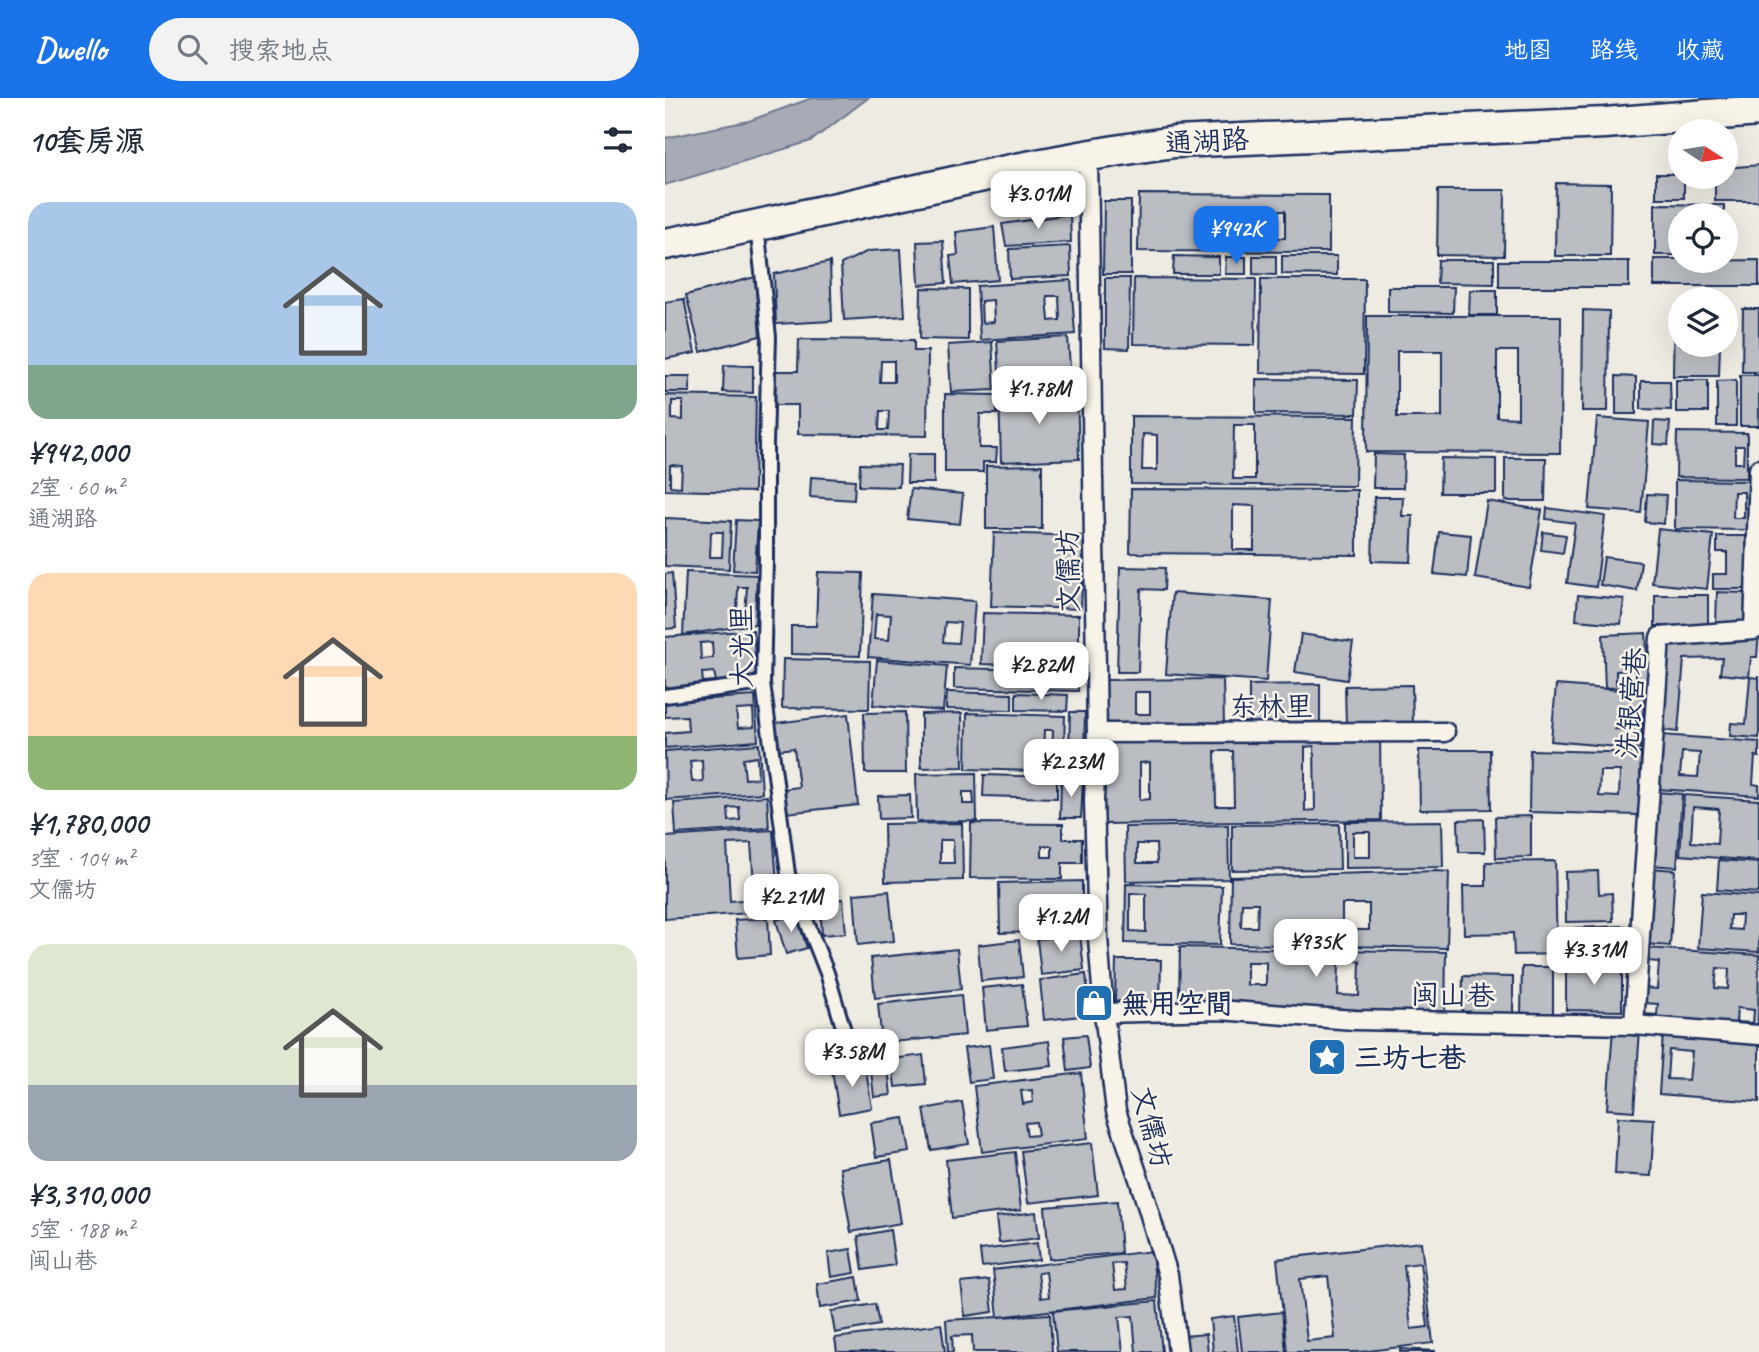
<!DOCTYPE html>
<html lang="zh">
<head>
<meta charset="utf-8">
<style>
	:root { --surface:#fff; --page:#f2f2f3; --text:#1f2937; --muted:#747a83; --accent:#1a73e8 }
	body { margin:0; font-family:Caveat,"LXGW WenKai TC",sans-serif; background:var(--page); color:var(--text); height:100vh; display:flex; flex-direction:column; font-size:26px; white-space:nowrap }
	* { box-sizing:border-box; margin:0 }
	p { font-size:23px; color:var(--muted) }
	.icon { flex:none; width:38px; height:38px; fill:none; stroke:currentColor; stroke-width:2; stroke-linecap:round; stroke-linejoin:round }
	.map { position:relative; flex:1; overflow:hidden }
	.side { display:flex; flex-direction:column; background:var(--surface); width:665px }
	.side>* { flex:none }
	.needle { width:46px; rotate:102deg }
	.tools { position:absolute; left:1003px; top:21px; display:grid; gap:14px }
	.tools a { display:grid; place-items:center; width:70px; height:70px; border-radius:50%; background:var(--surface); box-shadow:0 7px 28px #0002; font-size:35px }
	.price { position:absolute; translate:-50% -60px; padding:0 16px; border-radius:14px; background:#fff; color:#222; font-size:23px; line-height:46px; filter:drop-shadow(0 2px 4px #0008) }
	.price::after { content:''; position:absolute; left:50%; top:42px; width:21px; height:16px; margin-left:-10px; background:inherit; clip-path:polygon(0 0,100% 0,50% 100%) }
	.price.selected { background:var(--accent); color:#fff }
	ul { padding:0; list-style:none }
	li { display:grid; align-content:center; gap:14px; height:371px; padding:0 28px }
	li span { display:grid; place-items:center; height:217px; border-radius:21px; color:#555 }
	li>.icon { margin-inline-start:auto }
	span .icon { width:126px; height:126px; fill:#fffc; stroke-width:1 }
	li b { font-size:30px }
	h2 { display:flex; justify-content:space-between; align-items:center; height:84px; padding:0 28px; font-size:30px }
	header { display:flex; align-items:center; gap:42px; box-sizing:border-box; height:98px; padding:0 35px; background:var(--accent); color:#fff }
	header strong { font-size:33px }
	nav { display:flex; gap:38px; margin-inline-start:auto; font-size:24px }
	.search { width:490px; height:63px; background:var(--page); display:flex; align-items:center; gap:18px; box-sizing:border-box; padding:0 24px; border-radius:38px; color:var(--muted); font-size:26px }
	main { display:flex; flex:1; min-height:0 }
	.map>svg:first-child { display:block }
</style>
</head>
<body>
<header>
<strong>Dwello</strong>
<div class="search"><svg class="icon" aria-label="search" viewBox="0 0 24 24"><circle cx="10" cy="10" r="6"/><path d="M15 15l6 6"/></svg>搜索地点</div>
<nav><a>地图</a><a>路线</a><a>收藏</a></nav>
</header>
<main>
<section class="side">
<h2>10套房源<svg class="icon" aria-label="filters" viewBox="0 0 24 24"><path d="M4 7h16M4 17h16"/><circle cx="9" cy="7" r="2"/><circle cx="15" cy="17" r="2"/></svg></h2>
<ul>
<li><span style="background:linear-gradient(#a9c7e8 75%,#7fa58c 0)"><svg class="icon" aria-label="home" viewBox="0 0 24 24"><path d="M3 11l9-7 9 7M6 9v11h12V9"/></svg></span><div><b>¥942,000</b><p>2室 · 60 m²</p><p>通湖路</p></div></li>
<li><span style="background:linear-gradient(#ffd9b3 75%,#8fb573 0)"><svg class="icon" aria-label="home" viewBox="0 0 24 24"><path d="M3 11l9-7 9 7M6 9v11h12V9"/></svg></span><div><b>¥1,780,000</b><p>3室 · 104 m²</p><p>文儒坊</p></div></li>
<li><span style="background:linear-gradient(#dfe7d0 65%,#9aa5b1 0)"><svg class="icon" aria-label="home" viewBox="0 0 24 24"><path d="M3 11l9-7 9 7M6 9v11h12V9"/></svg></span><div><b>¥3,310,000</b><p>5室 · 188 m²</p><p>闽山巷</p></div></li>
</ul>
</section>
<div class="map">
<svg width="1094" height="1254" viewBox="0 0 1094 1254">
	<rect width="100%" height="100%" fill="#eeebe2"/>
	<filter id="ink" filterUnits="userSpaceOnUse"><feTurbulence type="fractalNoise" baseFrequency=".0143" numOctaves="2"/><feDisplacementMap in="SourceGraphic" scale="14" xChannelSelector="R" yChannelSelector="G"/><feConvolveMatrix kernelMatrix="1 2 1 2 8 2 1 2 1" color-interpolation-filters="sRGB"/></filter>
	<g filter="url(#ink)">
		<polygon fill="#a6abb5" stroke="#6e7992" stroke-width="2" points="147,0 203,0 146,43 0,87 0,40 84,23"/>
		<g fill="#babdc2" stroke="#1b2f5e" stroke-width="2" fill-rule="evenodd">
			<polygon points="1094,67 1094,103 1050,103 1050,79 1060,79 1060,70"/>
			<polygon points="991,76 1015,76 1015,79 1019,79 1019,100 991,100"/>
			<polygon points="891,85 946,86 945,158 890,158"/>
			<polygon points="773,92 840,92 839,158 772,157"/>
			<path d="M474 96 664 97V154L473 153ZM604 113H620V140H603Z"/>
			<polygon points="439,103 466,103 466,176 438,176"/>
			<polygon points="990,106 1059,107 1059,117 1015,117 1015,157 990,157"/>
			<polygon points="405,116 406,144 341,148 337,126"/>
			<polygon points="329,129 333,182 288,186 285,158 293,157 291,134"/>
			<polygon points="278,143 281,185 254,187 252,144"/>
			<polygon points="405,148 406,178 345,181 344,151"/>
			<polygon points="236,151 240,218 179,222 176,166 203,153"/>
			<polygon points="509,158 554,159 554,176 508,176"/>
			<polygon points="588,158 611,158 611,177 588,176"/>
			<polygon points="617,158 672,158 672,177 617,176"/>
			<polygon points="561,159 581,159 581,176 560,176"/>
			<polygon points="989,161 1015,161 1015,163 1094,162 1094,188 989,188"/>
			<polygon points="773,162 829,162 829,186 772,185"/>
			<rect x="834" y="163" width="130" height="26"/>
			<polygon points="165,164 167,223 111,226 109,176"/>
			<polygon points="90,179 95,238 36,254 21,197"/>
			<polygon points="440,180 465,180 464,251 440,250"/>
			<polygon points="469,180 591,181 590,247 468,246"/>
			<polygon points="596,181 700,181 699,276 595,275"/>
			<path d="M406 182 410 236 315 242 312 188ZM382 198H394L395 222 384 223ZM328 202 329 224 317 225 316 203Z"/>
			<polygon points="723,189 789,189 788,215 723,214"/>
			<polygon points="256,190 303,191 303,242 255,241"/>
			<polygon points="805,192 832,192 832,217 804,217"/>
			<polygon points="19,201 30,255 0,261 0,204"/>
			<polygon points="1009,211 1015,211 1015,247 1055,247 1054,278 1008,278"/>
			<polygon points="1078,211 1094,211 1094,274 1077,274"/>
			<polygon points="918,212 944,213 943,313 917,313"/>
			<path d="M702 218H896L895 355 701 354ZM732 253H777V319H732ZM832 253H853V320L832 319Z"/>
			<polygon points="403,239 406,286 335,290 332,243"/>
			<path d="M134 241 249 242V253H263L262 338 133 336V307H110L111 273H133ZM216 263H229V284H215ZM215 313H224L223 332H214Z"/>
			<polygon points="327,244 330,292 286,294 283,247"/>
			<polygon points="59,267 88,268 88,295 58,294"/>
			<rect x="1075" y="277" width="19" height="51"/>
			<rect x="0" y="278" width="25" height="16"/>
			<polygon points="951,278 971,279 971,316 951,316"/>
			<polygon points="591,281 693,282 692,316 591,315"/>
			<rect x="1011" y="282" width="32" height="32"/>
			<polygon points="1071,282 1071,328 1052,328 1052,283"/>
			<polygon points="976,283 1005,283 1006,312 976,311"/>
			<polygon points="412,292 414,361 336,364 334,295"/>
			<polygon points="280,296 332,297 332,316 315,316 314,350 332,350 331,364 318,364 318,374 280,374"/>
			<path d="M0 297 91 299 89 394 0 392ZM7 303H18V322L7 321ZM5 367 17 368 16 389 5 388Z"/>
			<path d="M466 318 691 319 690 388 466 386ZM569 327H590V381H568ZM478 336 492 337V372H477Z"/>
			<polygon points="932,320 984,324 976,415 924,411"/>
			<polygon points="989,323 1005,324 1003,347 988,346"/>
			<path d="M1012 334 1082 335V380L1011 379ZM1070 348H1079L1078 365H1070Z"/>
			<polygon points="243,356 269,356 269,385 242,385"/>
			<polygon points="709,356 739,357 738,390 708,390"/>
			<polygon points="776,360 831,361 831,395 775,395"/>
			<polygon points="840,360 881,360 880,403 840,403"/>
			<polygon points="195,366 235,367 234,389 194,388"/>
			<polygon points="377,367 377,431 321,431 321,368"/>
			<polygon points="146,379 190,382 189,402 145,399"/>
			<path d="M1010 382 1083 383 1082 432 1010 431ZM1069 394H1079V420H1068Z"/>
			<polygon points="246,391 298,396 295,426 242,421"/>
			<path d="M466 391 692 392V457L465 455ZM568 407 589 408V452H568Z"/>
			<polygon points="982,396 1001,397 999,426 980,424"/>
			<polygon points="709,399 738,399 737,418 748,418 746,464 707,463"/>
			<polygon points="822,403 877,412 864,489 810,480"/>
			<polygon points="882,410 940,418 931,489 902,485 910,425 881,421"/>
			<path d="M0 420 66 423 64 471 0 468ZM46 434H58L57 459H45Z"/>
			<polygon points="71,422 93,423 90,473 68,472"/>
			<polygon points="993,431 1048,437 1042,491 987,485"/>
			<polygon points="774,434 806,437 802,479 769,476"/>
			<polygon points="878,434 901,437 898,455 876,452"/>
			<polygon points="329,435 419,438 416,511 326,508"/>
			<polygon points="1052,438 1081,438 1081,491 1048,491 1048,476 1062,476 1062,454 1052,454"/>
			<polygon points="939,459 976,464 972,493 935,487"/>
			<polygon points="455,469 500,470 499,492 476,491 473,574 452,574"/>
			<path d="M21 474 92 477 90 526 18 537ZM73 489H82L80 515 72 514Z"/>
			<polygon points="153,474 198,475 195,558 126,556 126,528 151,528"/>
			<polygon points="7,475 11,530 0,531 0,476"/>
			<polygon points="1052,494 1080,495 1080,527 1051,527"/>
			<polygon points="507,495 607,502 601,583 501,576"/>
			<path d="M208 496 310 503 305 567 203 559ZM211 516 226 517 224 542 209 541ZM280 524 295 525 293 545 278 544Z"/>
			<polygon points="913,497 959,501 956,526 911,522"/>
			<rect x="990" y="497" width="53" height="31"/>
			<polygon points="318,515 414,517 414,569 316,566"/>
			<path d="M88 532 92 582 0 590V539ZM47 544 48 560 36 561 35 545ZM49 574 51 583 38 584 37 575Z"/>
			<polygon points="1094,533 1092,559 1086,559 1084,579 1055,576 1057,560 1019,561 1013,634 996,632 1003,541"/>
			<path d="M981 535 984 588 940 590 938 537ZM971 572V585L951 586V573Z"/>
			<polygon points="636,536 688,544 682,582 630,574"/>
			<polygon points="118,561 205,563 204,611 117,610"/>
			<polygon points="212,562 282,568 278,613 208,607"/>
			<polygon points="289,570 414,573 413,593 289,590"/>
			<polygon points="1094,578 1094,640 1065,638 1066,625 1081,626 1085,579 1094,580"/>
			<path d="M558 581 559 628H440V582ZM470 594H485V616H470Z"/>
			<polygon points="655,586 655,625 584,626 584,587"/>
			<polygon points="747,587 748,625 681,626 680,588"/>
			<path d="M891 587 980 594 975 651 886 643ZM952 608 967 609 965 632 950 631Z"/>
			<polygon points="282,594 347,596 347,612 281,611"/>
			<polygon points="351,595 403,597 402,613 351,612"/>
			<path d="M90 598 93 643 0 650V635L23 633 22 618 0 619V604ZM88 611 89 629 73 630 71 612Z"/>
			<polygon points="240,614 241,675 200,675 199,615"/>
			<polygon points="405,614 420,614 419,655 404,654"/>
			<polygon points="297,615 298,669 256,670 256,616"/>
			<path d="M302 615 400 618 398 674 301 671ZM379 632H388L387 658H378Z"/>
			<polygon points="183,616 193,707 121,715 118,691 134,689 129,650 113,652 110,625"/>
			<path d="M996 637 1094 644V659L1090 658 1088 686 1094 687V698L993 691ZM1017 654 1035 655 1033 679 1015 678Z"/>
			<path d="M715 638 716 722 438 726 437 642ZM649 648 650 712 640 713V649ZM550 653H568L569 708H551ZM485 664V701L475 702V665Z"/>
			<path d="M94 646 97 695 1 702 0 653ZM92 659 93 680 80 681 78 661ZM37 662 38 683 27 684 25 663Z"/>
			<polygon points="754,652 825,652 826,711 755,712"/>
			<path d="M865 652 976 655 974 717 864 714ZM935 673H955L954 699 934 698Z"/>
			<polygon points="404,659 419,659 419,674 403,674"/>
			<path d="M311 675 312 723 252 724 251 676ZM298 694H308L309 706H298Z"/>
			<polygon points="319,677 392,679 392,700 318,698"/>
			<polygon points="396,682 418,683 416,720 395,720"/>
			<polygon points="991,694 1017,696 1012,769 986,767"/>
			<polygon points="245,697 246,720 214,721 213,698"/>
			<path d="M1019 697 1094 702V763L1015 757ZM1028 709 1054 711 1052 746 1026 744Z"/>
			<path d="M102 698 104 730 11 736 9 705ZM74 709 75 722 64 723 63 710Z"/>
			<polygon points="866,718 866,759 831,760 830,719"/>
			<polygon points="819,721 820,754 794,754 793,722"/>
			<path d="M777 723 778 769 680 770V724ZM688 734H705V759H688Z"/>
			<path d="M297 725 298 782 220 784 219 726ZM275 742H288L289 765H275Z"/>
			<path d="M306 725 398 726V741H417V765H397V781L305 780ZM377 748H387V759H377Z"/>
			<polygon points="674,726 675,771 567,772 567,727"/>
			<path d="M563 727 564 781 461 783 460 729ZM472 746H491L492 765H472Z"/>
			<path d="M108 732 114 813 0 821V739ZM86 745 90 801 65 803 62 746Z"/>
			<polygon points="1054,762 1094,765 1094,795 1052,792"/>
			<polygon points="890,763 892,856 849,857 848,835 799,836 798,788 821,788 821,764"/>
			<polygon points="985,770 1010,772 1005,848 980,846"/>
			<path d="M771 773 784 774 782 850 565 846 566 779ZM577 805H593L592 829H576ZM677 806H704V832H677Z"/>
			<polygon points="933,773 934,796 947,795 948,823 901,824 900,774"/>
			<path d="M417 783V833L335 835 334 785ZM405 798 406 819 382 820 381 799Z"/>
			<path d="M461 786 557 788 555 847 460 845ZM465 795 481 796V834L465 833Z"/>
			<polygon points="224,793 229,843 193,847 189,796"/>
			<path d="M1037 794 1094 798V854L1033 850ZM1065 817H1077L1076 832 1064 831Z"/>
			<polygon points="178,801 181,835 157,837 155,803"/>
			<polygon points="131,816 142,850 121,856 111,822"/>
			<polygon points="103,820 105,857 73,860 70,822"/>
			<polygon points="960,828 961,854 910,855 910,830"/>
			<polygon points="415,836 419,872 376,877 372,841"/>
			<polygon points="354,842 358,879 316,883 313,847"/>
			<path d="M515 849 781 854 780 916 514 903ZM674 863H695L694 898 673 897ZM582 864H601V887H582Z"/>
			<path d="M980 850 1094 857 1093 929 975 920ZM982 863 994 864 992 891 981 890ZM1052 870 1064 871 1063 891 1050 890ZM979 905 993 906 992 917 978 916ZM1072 910 1089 912 1088 925 1071 924Z"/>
			<polygon points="292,851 296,891 210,900 206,860"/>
			<polygon points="451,862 496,862 495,904 450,903"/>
			<polygon points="901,865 957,865 957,913 901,912"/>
			<polygon points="857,869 888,869 888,917 856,916"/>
			<polygon points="421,876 425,917 379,922 375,882"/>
			<polygon points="798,878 848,879 848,917 797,916"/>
			<polygon points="357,886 362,928 321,932 317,890"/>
			<polygon points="296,897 300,937 217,945 213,906"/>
			<polygon points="948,930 975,933 969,1013 942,1011"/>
			<path d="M998 936 1094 943V1004L994 996ZM1004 952 1027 954 1024 982 1002 981Z"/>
			<polygon points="421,937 425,970 403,973 399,939"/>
			<polygon points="384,943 387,968 340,973 337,949"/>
			<polygon points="324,947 328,981 304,984 299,950"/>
			<polygon points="258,957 261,986 230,989 227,961"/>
			<polygon points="222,961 226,997 209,999 205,964"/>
			<polygon points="200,967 207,1010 174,1016 167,972"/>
			<path d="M416 975 423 1041 317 1054 309 988ZM367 992 368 1004 358 1006 356 993ZM371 1024 373 1037 362 1038 360 1025Z"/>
			<polygon points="297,1004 304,1046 266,1052 259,1011"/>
			<polygon points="953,1019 989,1021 986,1078 950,1076"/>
			<polygon points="239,1020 245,1054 211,1059 206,1025"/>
			<polygon points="427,1045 433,1097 363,1105 356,1053"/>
			<polygon points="350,1054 356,1112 287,1120 281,1062"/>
			<polygon points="226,1062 236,1125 186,1134 175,1070"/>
			<polygon points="452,1103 456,1155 384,1161 380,1109"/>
			<polygon points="371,1114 374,1140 334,1145 331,1119"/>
			<polygon points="225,1132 230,1167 198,1172 193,1138"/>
			<path d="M756 1144 768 1245 695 1254H622L612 1161ZM755 1165 763 1229 746 1231 739 1167ZM663 1178 670 1240 642 1243 635 1181Z"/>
			<polygon points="372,1145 374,1162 317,1169 315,1152"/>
			<polygon points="186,1151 190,1175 166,1179 163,1155"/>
			<path d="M487 1153 492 1200 333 1219 328 1172ZM459 1165 462 1191 450 1192 447 1166ZM381 1174 384 1199 376 1200 373 1175Z"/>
			<polygon points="192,1179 196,1203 155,1210 152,1186"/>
			<polygon points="324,1182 328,1214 300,1218 296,1185"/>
			<polygon points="492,1203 497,1254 471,1254 468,1218 454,1219 458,1254 392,1254 388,1213"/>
			<polygon points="210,1206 214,1227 170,1235 166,1213"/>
			<polygon points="617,1214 621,1254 577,1254 573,1219"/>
			<polygon points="385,1216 387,1254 308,1254 307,1237 287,1238 288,1254 283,1254 281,1222"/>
			<polygon points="569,1218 573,1254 548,1254 545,1221"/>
			<polygon points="276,1226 280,1254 172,1254 170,1240"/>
			<polygon points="541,1236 543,1254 521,1254 519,1238"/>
			<polygon points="735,1251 770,1253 770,1254 735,1254"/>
		</g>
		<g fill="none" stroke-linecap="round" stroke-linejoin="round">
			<g stroke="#1b2f5e" stroke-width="18">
				<g id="service">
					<polyline points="92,128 104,239 101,346 101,461 98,585 123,776 162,875 186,956"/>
					<polyline points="0,598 98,585"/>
				</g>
			</g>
			<g stroke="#1b2f5e" stroke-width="23">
				<g id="pedestrian">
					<polyline points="423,58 432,635 429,702 433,840 439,915 451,1013 475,1084 503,1177 513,1254"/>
					<polyline points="432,635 780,634"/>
					<polyline points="439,915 554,912 689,922 969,927 1094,937"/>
					<polyline points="969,927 995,539 1089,532 1094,371"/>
				</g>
			</g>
			<g stroke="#1b2f5e" stroke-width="35">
				<path id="tertiary" d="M0 146C170 114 338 67 510 44L940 25 1094 13"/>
			</g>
			<use href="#service" stroke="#f7f3e8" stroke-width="12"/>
			<use href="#pedestrian" stroke="#f7f3e8" stroke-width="18"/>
			<use href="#tertiary" stroke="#f7f3e8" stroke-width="30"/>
		</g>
	</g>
	<defs>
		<g id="shop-square" transform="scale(2.0125)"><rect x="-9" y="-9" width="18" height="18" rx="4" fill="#1f6fb2" stroke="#f7f3e8"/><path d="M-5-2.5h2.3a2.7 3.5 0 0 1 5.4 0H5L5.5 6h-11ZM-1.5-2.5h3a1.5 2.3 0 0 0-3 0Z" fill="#fff"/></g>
		<g id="sight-square" transform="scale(2.0125)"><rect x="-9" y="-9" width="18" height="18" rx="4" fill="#1f6fb2" stroke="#f7f3e8"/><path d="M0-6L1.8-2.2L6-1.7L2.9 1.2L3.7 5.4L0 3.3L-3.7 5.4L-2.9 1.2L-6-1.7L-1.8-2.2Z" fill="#fff"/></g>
	</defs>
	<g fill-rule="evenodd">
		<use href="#shop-square" x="429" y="905"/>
		<use href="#sight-square" x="662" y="959"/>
	</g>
	<g text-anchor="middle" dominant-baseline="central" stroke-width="5" stroke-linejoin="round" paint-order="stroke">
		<g font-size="28" fill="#1b2f5e" stroke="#f7f3e8">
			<text transform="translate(542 43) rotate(-3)">通湖路</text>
			<text transform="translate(403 473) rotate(-91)">文儒坊</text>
			<text transform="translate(76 548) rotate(-90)">大光里</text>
			<text transform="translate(966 605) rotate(-85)">洗银营巷</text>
			<text x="606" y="608">东林里</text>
			<text transform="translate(788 897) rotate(1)">闽山巷</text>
			<text transform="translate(487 1029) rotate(75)">文儒坊</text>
		</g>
		<g font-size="28" font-weight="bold" fill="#1b2f5e" stroke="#f7f3e8" text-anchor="start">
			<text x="456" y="905">無用空間</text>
			<text x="689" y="959">三坊七巷</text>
		</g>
	</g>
</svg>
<div class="tools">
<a><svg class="needle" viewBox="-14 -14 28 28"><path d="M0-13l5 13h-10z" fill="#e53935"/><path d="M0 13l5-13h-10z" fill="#747a83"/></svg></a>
<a><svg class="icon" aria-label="locate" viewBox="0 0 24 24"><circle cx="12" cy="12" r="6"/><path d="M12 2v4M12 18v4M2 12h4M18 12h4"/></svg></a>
<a><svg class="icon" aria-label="layers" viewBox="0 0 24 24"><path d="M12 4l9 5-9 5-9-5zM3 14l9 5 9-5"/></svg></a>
</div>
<b class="price" style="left:373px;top:133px">¥3.01M</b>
<b class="price selected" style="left:571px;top:168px">¥942K</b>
<b class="price" style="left:374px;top:328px">¥1.78M</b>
<b class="price" style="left:376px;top:604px">¥2.82M</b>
<b class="price" style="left:406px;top:701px">¥2.23M</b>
<b class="price" style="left:126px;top:836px">¥2.21M</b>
<b class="price" style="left:396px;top:856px">¥1.2M</b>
<b class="price" style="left:651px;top:881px">¥935K</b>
<b class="price" style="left:929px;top:889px">¥3.31M</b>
<b class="price" style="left:187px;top:991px">¥3.58M</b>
</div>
</main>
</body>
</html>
